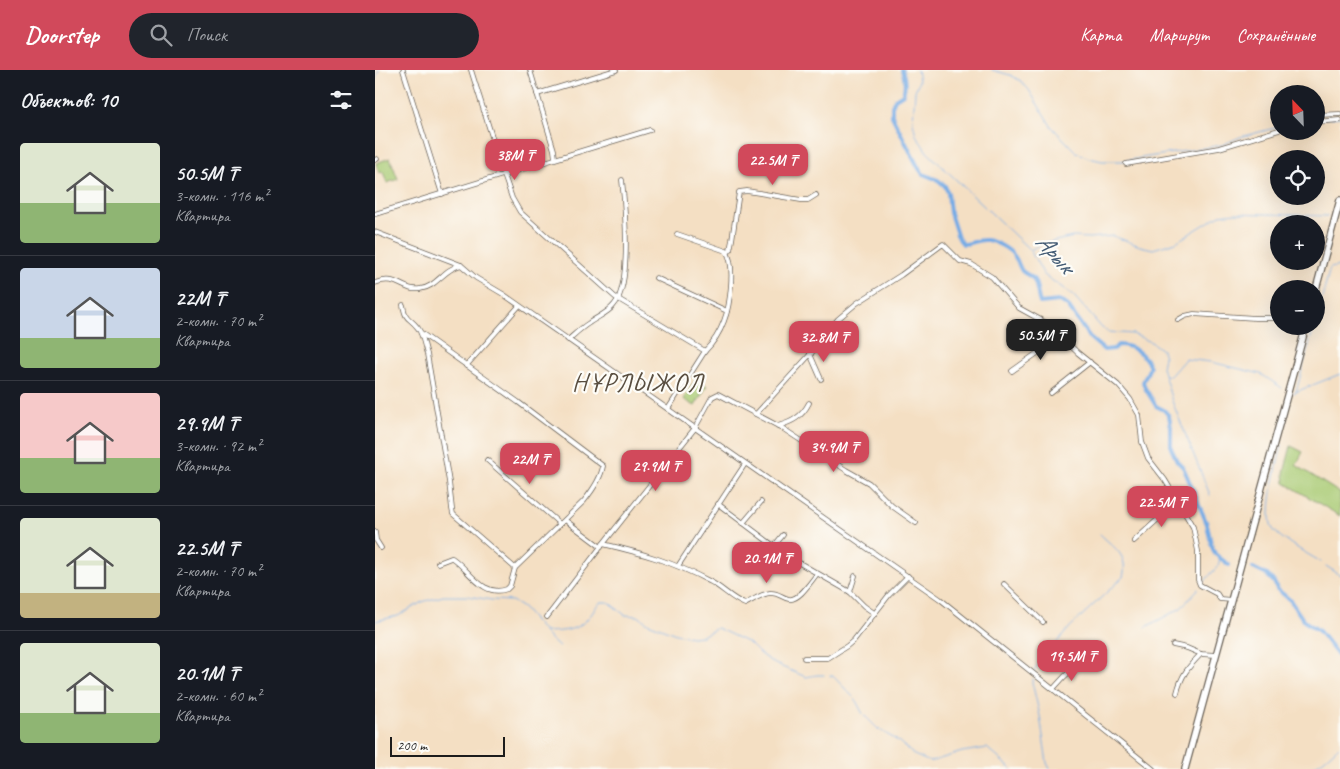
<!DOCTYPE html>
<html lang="ru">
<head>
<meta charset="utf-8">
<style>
	:root { --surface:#171b24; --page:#20242c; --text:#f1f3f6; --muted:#9ea1a6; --line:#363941; --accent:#d1495b }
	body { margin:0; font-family:Caveat,sans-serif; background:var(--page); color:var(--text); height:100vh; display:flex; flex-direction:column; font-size:19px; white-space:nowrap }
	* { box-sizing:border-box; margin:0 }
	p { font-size:16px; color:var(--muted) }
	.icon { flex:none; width:28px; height:28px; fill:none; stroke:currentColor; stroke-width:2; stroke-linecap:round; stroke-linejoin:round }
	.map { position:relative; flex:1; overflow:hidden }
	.sheet { display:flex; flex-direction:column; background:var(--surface); width:375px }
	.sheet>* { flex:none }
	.needle { width:32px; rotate:337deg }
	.buttons { position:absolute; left:895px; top:15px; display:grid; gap:10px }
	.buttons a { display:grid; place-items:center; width:55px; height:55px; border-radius:50%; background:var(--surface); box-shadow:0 5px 20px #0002; font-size:25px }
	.scale { position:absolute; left:15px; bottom:12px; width:115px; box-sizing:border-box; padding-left:5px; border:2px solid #1c1c1c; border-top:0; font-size:14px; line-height:18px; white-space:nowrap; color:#1c1c1c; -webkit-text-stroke:4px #fdfcf7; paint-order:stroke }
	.price { position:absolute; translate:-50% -42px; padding:0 11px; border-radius:10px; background:var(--accent); color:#fff; font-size:16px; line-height:32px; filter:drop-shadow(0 1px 2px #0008) }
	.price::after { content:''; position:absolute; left:50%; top:30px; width:15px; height:11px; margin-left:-8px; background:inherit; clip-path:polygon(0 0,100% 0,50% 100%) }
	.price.current { background:#222; color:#fff }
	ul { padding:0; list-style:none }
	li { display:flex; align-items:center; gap:15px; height:125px; padding:0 20px }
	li+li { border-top:1px solid var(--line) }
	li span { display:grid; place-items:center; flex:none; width:140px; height:100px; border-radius:5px; color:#555 }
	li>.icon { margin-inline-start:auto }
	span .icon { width:60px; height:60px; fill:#fffc; stroke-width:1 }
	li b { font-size:21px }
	h2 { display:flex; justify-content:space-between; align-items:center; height:60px; padding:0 20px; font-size:21px }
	header { display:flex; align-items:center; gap:30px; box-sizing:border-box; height:70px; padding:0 25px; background:var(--accent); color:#fff }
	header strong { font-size:24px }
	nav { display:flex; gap:28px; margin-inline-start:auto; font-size:18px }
	.search { width:350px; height:45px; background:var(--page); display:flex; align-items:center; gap:12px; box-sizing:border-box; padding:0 18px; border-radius:28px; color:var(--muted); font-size:19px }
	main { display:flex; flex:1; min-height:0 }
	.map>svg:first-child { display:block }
</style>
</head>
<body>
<header>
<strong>Doorstep</strong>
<div class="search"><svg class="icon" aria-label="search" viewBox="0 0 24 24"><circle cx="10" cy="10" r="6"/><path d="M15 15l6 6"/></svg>Поиск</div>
<nav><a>Карта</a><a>Маршрут</a><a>Сохранённые</a></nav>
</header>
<main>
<section class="sheet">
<h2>Объектов: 10<svg class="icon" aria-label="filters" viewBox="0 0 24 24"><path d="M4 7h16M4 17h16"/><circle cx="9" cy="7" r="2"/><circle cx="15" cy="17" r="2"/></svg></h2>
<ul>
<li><span style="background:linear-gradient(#dfe7d0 60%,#8fb573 0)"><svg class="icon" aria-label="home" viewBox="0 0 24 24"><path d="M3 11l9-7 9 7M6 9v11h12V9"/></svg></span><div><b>50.5M ₸</b><p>3-комн. · 116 m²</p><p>Квартира</p></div></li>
<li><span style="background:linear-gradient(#c9d6e8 70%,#8fb573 0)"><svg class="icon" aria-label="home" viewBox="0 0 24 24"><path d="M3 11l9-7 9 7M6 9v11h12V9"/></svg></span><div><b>22M ₸</b><p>2-комн. · 70 m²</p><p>Квартира</p></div></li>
<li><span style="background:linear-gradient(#f6c9c9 65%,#8fb573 0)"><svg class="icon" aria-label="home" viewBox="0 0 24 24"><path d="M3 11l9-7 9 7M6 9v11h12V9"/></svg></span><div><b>29.9M ₸</b><p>3-комн. · 92 m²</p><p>Квартира</p></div></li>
<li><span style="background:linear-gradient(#dfe7d0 75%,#c2b280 0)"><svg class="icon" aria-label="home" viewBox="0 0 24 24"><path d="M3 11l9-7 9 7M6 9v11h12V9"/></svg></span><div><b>22.5M ₸</b><p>2-комн. · 70 m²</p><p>Квартира</p></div></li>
<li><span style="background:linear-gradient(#dfe7d0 70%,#8fb573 0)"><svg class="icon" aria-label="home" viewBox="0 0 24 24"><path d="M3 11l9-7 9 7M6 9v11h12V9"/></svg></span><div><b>20.1M ₸</b><p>2-комн. · 60 m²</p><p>Квартира</p></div></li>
</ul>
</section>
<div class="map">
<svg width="965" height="699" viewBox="0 0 965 699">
	<rect width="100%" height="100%" fill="#fdfcf7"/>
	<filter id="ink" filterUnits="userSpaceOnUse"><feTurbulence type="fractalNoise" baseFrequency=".02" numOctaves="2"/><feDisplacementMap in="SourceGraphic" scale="10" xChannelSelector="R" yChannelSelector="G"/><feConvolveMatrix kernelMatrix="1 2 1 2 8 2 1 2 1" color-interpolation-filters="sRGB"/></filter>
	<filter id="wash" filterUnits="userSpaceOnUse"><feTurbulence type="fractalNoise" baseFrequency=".0096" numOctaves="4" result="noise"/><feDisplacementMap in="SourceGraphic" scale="20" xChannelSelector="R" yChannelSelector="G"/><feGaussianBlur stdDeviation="1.12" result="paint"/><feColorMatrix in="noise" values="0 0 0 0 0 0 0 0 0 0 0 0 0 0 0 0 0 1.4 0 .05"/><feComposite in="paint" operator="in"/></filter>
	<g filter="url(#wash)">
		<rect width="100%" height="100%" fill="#f4dfc3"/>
		<g fill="#a9ca73" stroke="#627348">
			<polygon points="15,88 23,109 12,113 8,102 4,103 1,93"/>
			<polygon points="321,309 332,316 320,336 308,329"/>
			<polygon points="916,376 928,382 921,395 965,423 965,446 910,413 909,403"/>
		</g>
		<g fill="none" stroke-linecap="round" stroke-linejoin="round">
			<g stroke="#77ace5" stroke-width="1">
				<polyline points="542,0 544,11 540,21 538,52 541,65 552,82 655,180 669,205 698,225 727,258 733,262 758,264 776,272 787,280 789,287 787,297 797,331 835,425"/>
				<polyline points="617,0 635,5 646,11 654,20 676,56 701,82 714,88 727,91 748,91 847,75 865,67 904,57"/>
				<polyline points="0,11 4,0"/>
				<polyline points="941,49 965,47"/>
				<polyline points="655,180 667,174 698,167 714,168 738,166 765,176 778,179 801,172 845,145 860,143 953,146"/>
				<polyline points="941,250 955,198 965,196"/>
				<polyline points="790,305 795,306 810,289 836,292 886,304 907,318"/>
				<polyline points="921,322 939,256"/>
				<polyline points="918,323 965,304"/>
				<path d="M907 375C903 392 889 445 898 459 904 469 935 485 946 492"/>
				<polyline points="951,496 965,505"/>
				<polyline points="827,514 843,496 845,488"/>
				<polyline points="0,551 23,546 47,532 68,526 92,526 117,530 137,531 148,538 176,570 184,577"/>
				<polyline points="771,557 806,538 823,519"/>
				<path d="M170 562C188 561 201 562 214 547 219 542 220 536 226 532H233L250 545 263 546 273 553 301 564 317 567 327 566 342 558 374 573 385 584 400 594 431 607 442 605H449"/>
				<path d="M659 602 661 597 695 557 748 507C754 485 739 478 725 464"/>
				<polyline points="455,606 458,606 480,629 488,644 503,659 523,671 539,685 555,692 587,682 612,678 636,699"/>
				<polyline points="658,609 657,612 665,646 672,693 675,699"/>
				<path d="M933 699C945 694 955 685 965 675"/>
			</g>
			<g stroke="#77ace5" stroke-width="4">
				<path d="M527 0C530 8 531 16 528 24L520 29 517 36V46L543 97 548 104 563 110 570 116 573 123 575 143 583 168 588 174C596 174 603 169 611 170 620 171 635 179 640 187 643 191 644 197 647 201 651 205 656 205 659 210 663 218 662 225 665 233L684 231 692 235 716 269 729 280 739 279 743 275C757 275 770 284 775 297L768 312 770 318 781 336 789 340 794 346 796 357V378L802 391 808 397 812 406 832 454 836 474 840 484 854 495"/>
				<polyline points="878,498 892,505 899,512 902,519 915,530 929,551 944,561 965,588"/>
			</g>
		</g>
	</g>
	<g filter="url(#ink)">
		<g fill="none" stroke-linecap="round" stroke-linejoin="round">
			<g stroke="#686056" stroke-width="5.5">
				<g id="minor">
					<polyline points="28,0 67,124"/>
					<polyline points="96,0 129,105 137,128 145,142 240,227 330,281"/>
					<polyline points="155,0 179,80 180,88"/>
					<polyline points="162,24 241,0"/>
					<polyline points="941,45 965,44"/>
					<polyline points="941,52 965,50"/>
					<polyline points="0,90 2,89"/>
					<polyline points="751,94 844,78 904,60"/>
					<polyline points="0,144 275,60"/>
					<polyline points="0,162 86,195 101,208 128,224 565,529 778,699"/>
					<polyline points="353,182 355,180 357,170 364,122 372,121 426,130 433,130 441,125"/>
					<polyline points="281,208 352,241"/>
					<path d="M0 213C22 204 28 222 45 219 62 217 68 199 86 195"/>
					<path d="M28 235C31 252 34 246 43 258 48 265 49 275 52 284L74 412 77 439 78 444 140 498"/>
					<polyline points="803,250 810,246 819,244 880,248 904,248"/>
					<path d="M46 263 143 332 228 396C226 409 217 421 209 431L140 498 135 516 132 519C107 528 95 500 77 488H76L63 493"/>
					<path d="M193 270C200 264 206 258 214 253 222 247 233 243 239 235 257 215 250 137 247 110"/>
					<polyline points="435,284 446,309"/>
					<polyline points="91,296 144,236"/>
					<polyline points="637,301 685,267"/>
					<polyline points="676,323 715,292"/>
					<path d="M293 339 330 281C339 272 345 262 349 251 355 236 361 194 351 181L302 164"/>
					<polyline points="381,344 441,278 463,249 482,233 526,205 568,174 585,191 596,194 617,207 644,238 673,254 703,283 743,315 755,329 764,345 767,372 773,388 790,410 818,457 823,481 823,510 825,515 842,524 845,529 856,530"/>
					<path d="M403 356C417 352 427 347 434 333"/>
					<polyline points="112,390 185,454"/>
					<polyline points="343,434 399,476 421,491 475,522 489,536 499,543"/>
					<polyline points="190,450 226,477"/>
					<polyline points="368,453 386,432"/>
					<polyline points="0,462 1,470 6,478"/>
					<polyline points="759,471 803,431"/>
					<path d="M228 474C267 483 298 492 334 511 347 517 356 529 370 534 378 530 386 524 395 523 403 522 407 528 414 529 424 531 436 511 442 504"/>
					<polyline points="399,476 408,465"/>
					<polyline points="303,496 370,394"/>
					<polyline points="629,514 668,552"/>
					<polyline points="475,522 480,506"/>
					<polyline points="172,547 228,474 320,358 337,327 343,324 407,358 471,400 494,413 517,436 541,453"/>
					<polyline points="798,575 812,578 826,584 841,585"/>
					<polyline points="429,588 453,588 472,576 479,570 514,525 533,506"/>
					<polyline points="678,619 689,607 705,592"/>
					<path d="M802 623C806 606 813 597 826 584"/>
				</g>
			</g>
			<g stroke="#686056" stroke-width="8">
				<g id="highway">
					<polyline points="941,219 965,130"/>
					<polyline points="810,699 931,256"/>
				</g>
			</g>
			<use href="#minor" stroke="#fff" stroke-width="4"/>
			<use href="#highway" stroke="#fff" stroke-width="5.5"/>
		</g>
	</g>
	<g text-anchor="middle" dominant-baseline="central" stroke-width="4.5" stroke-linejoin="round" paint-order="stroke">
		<g font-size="25" font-style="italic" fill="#455d76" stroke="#fdfcf7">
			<text transform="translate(680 183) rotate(48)">Арык</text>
		</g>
		<g font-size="26" letter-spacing="1" fill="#594e40" stroke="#fdfcf7">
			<text x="263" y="312">НҰРЛЫЖОЛ</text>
		</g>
	</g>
</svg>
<div class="buttons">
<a><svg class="needle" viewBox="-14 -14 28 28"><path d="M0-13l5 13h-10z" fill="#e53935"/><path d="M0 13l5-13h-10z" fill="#9ea1a6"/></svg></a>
<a><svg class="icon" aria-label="locate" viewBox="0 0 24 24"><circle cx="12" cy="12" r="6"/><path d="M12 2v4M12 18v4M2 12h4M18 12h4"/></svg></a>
<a>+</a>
<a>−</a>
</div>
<div class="scale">200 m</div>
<b class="price" style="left:140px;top:111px">38M ₸</b>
<b class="price" style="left:398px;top:116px">22.5M ₸</b>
<b class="price current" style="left:666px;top:291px">50.5M ₸</b>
<b class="price" style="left:449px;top:293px">32.8M ₸</b>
<b class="price" style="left:459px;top:403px">34.9M ₸</b>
<b class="price" style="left:155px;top:415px">22M ₸</b>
<b class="price" style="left:281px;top:422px">29.9M ₸</b>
<b class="price" style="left:787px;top:458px">22.5M ₸</b>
<b class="price" style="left:392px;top:514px">20.1M ₸</b>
<b class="price" style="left:697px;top:612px">19.5M ₸</b>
</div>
</main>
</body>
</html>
